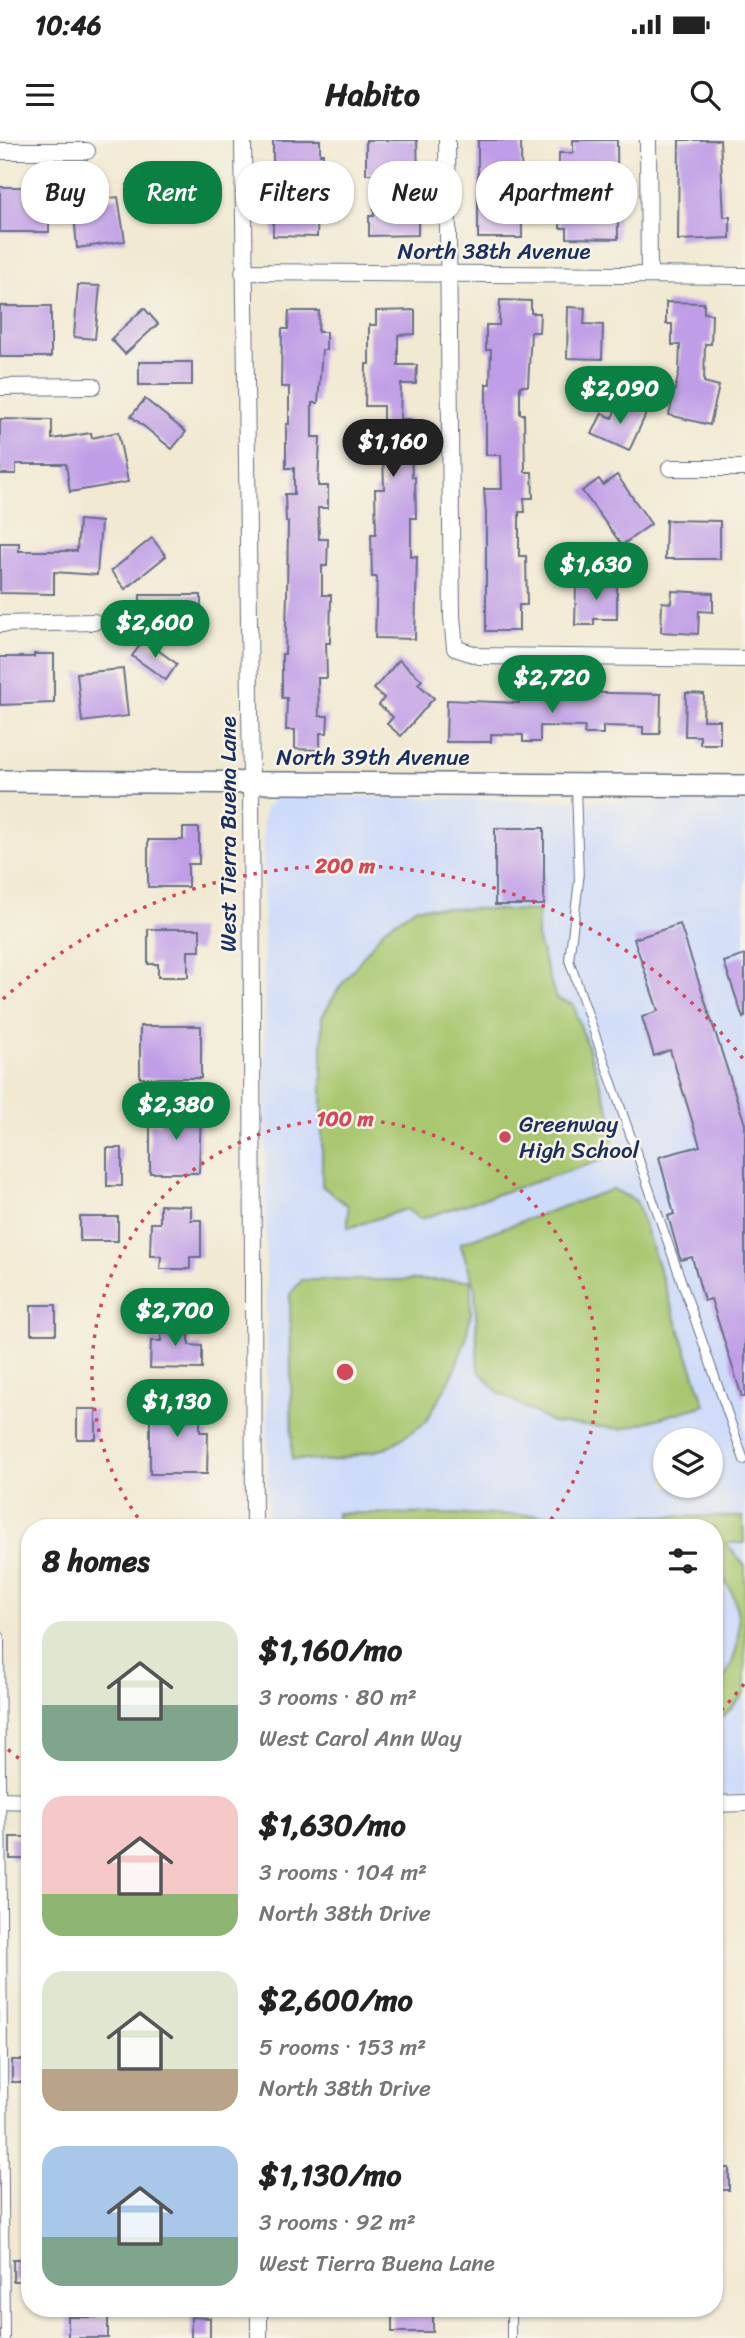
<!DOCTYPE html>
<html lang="en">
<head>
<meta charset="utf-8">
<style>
	:root { --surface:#fff; --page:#f6f6f6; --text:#222; --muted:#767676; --accent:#0b8043 }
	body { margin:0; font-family:Sriracha,sans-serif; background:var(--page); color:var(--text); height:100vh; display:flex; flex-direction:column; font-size:26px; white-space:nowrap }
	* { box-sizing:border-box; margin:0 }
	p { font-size:23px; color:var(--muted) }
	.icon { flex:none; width:38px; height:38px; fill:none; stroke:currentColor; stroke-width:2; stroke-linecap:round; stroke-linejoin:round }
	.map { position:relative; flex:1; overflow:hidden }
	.side { position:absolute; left:21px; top:1379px; width:702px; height:798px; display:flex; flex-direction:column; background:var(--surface); border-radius:28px; box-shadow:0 2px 5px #0004 }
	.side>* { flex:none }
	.top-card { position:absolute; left:21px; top:21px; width:704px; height:63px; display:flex; gap:14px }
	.buttons { position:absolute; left:653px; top:1288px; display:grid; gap:14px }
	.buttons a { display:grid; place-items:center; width:70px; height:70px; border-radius:50%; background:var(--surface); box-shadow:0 2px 5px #0004; font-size:35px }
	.price { position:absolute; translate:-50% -60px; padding:0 16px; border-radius:24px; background:var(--accent); color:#fff; font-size:23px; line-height:46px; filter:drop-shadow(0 2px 4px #0008) }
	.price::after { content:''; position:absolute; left:50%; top:42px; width:21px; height:16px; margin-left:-10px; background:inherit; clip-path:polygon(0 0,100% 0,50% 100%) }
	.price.on { background:#222; color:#fff }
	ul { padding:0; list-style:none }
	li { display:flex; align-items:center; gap:21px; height:175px; padding:0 21px }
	li span { display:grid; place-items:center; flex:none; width:196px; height:140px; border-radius:21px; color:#555 }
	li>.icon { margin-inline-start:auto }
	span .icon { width:84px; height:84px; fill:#fffc; stroke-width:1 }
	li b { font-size:30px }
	h2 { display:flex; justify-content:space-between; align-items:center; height:84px; padding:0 21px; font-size:30px }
	.tag { padding:0 24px; border-radius:28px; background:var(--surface); box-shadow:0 2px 5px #0004; font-size:24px; line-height:63px }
	.tag.on { background:var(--accent); color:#fff }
	.status { display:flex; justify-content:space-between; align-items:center; height:49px; padding:0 35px; background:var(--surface); direction:ltr }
	.status svg { height:19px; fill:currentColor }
	header { display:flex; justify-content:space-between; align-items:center; height:91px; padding:0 21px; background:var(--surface); font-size:32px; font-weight:700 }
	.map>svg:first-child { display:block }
</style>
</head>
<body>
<div class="status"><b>10:46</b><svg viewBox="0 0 49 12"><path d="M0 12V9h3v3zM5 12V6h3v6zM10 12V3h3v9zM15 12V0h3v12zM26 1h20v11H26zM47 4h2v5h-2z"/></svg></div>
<header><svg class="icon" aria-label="menu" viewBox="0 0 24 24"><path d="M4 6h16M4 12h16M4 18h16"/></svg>Habito<svg class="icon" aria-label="search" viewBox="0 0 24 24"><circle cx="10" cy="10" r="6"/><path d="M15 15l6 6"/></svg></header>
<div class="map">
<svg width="745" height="2198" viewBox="0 0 745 2198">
	<rect width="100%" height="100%" fill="#f7f3e8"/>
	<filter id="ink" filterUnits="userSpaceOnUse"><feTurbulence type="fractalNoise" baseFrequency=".0143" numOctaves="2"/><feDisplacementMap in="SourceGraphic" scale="14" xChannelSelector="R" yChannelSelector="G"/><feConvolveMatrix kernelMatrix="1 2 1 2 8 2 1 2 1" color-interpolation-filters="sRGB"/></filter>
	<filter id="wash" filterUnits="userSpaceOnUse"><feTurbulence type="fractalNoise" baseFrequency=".00686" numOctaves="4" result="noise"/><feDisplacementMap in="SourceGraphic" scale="28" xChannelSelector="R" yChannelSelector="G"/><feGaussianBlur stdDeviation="1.57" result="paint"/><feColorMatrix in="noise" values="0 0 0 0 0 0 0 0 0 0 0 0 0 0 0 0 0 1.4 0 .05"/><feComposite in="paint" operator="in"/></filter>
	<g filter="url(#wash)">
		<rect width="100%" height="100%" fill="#f1e9d2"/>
		<path fill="#cddbfa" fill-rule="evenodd" d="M277 656 745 663V1656H714V1388H268L263 681 265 668ZM665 1300H710V1346H665Z"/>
		<g fill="#a8c76f" stroke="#627b66" stroke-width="2">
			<polygon points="417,767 538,771 537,797 556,859 573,864 614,984 614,997 603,1020 420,1079 406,1069 348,1088 348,1066 322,1046 322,877 339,848 385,788"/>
			<polygon points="613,1049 636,1061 705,1265 622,1289 553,1283 499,1253 478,1230 475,1147 460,1103"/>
			<polygon points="302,1140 471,1140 471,1172 465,1202 451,1238 425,1283 387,1308 332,1321 292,1319 290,1154"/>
			<path d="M337 1373 743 1377 744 1403H726L745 1426V1553L729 1571 714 1583V1550C740 1524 745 1481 730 1448 726 1441 716 1434 714 1426 711 1415 714 1399 714 1388H337Z"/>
		</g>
		<g id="blocks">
			<g fill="#c09ee7">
				<polygon points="273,0 320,0 320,14 323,14 324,65 318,65 317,97 273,96"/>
				<polygon points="366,0 417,0 418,33 413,33 414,75 418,75 418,95 369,96 369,76 374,76 373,34 366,34"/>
				<polygon points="478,0 521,0 522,98 478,98"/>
				<polygon points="573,0 617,0 618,99 567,98 567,88 560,88 561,75 574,76 575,35 566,35 566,29 559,29 559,13 573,13"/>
				<polygon points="679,0 720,0 724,77 730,77 730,98 678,100"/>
				<polygon points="138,28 175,54 164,70 127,45"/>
				<polygon points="29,44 49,44 49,92 0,92 0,47 29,47"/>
				<polygon points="118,57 125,101 77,108 73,63"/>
				<polygon points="78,145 100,146 95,199 74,197"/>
				<polygon points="500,160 531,161 531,173 540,173 539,192 531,192 528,246 520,246 520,274 524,274 525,332 532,332 533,358 524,358 525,372 519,372 519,416 526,416 527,465 519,465 519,491 486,491 486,373 484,349 502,349 501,315 486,315 486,244 490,244 491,210 486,210 486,185 499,185"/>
				<polygon points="666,162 704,163 704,173 712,174 711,204 705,204 704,242 719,246 710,285 669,275 679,232 680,205 672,205 672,184 666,184"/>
				<rect x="0" y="166" width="51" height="51"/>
				<polygon points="568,167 585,168 584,184 603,185 602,219 567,218"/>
				<polygon points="144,168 158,184 125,214 111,199"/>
				<polygon points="415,170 415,194 398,195 398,225 417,225 416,244 401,244 400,279 410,279 412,337 415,337 416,378 411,378 411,417 417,416 415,499 375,498 377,437 372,437 371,394 376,394 375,349 384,349 383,312 376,312 376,295 383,294 383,266 365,266 366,224 369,224 369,185 376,185 376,171"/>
				<polygon points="289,171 319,171 318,192 326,192 326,210 322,210 318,263 312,263 312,297 320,297 318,346 328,346 328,368 318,368 319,399 328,399 327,426 322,426 322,455 331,455 330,503 326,503 327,538 318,538 319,576 328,576 327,593 320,593 320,610 295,609 295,590 286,590 287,558 282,558 282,514 285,514 287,454 288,382 286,382 285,354 294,354 294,328 286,328 286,284 289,284 289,247 281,247 282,189 288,189"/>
				<rect x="139" y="222" width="53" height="23"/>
				<polygon points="145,259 186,292 172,309 131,276"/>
				<polygon points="619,262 646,274 629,311 592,294 602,273 612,278"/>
				<polygon points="0,279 52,280 52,299 91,293 92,298 118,292 128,342 70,352 66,324 16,324 16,334 0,334"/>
				<polygon points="617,335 651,384 622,405 582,351 599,339 603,345"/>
				<polygon points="79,380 101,382 97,435 54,432 54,454 0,453 0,403 19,403 19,411 77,411"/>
				<polygon points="666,380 720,381 720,419 665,419"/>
				<polygon points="152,398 166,416 125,449 111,431"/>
				<polygon points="596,439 617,439 617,479 594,479 594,485 575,485 576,445 596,446"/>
				<polygon points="672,451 713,453 713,472 699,471 698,494 661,492 662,462 671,463"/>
				<rect x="140" y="455" width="61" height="25"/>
				<polygon points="144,500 177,524 166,540 132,516"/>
				<polygon points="34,514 54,514 54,563 0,565 0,517 34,517"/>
				<polygon points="399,520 422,540 418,544 434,558 401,596 387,584 393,577 379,565 384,558 374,549"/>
				<polygon points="123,529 128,576 82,582 77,533"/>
				<polygon points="559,552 661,554 660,594 643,594 643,587 603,586 603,594 584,594 585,587 540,586 540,602 523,602 523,595 491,594 491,602 446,602 447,560 519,563 519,556 559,557"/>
				<polygon points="686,553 704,554 703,580 720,580 720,604 700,604 700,596 685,596"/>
				<polygon points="183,688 199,688 199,724 188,724 188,747 148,747 148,700 183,700"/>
				<rect x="495" y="688" width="49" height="77"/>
				<polygon points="680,784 745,984 745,1257 742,1257 711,1159 704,1161 692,1117 681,1120 679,1115 668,1076 674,1074 659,1017 700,1006 670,910 654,916 642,877 658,871 634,799"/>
				<polygon points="148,789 200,789 200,811 188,811 188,837 158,837 158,824 148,824"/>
				<polygon points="745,815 745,877 743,878 724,822"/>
				<rect x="140" y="886" width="61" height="52"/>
				<polygon points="160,969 201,970 199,1033 150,1033 150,984 160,984"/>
				<rect x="107" y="1008" width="15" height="38"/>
				<polygon points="160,1065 191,1066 191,1080 201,1080 201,1117 190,1117 190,1129 160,1129 161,1116 150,1116 151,1083 160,1083"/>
				<rect x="80" y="1077" width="38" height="24"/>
				<rect x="31" y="1165" width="25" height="29"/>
				<polygon points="161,1180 189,1181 189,1205 202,1206 202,1229 150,1228 151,1201 161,1201"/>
				<polygon points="150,1262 200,1263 200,1292 208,1292 207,1334 150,1334"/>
				<rect x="77" y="1269" width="19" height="30"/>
				<rect x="10" y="1697" width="20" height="22"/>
				<rect x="12" y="1920" width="18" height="22"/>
				<rect x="714" y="2028" width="15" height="22"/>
				<rect x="13" y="2119" width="16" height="22"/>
				<rect x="392" y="2175" width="41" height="17"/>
				<rect x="68" y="2177" width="40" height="21"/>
				<polygon points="191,2177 210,2178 210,2198 191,2198"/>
			</g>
		</g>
	</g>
	<g filter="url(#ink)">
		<use href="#blocks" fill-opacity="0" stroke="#667087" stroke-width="2"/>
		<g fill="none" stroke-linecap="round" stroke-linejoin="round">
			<g stroke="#667087" stroke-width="10">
				<g id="service">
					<polyline points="576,646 579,741 569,820 744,1320"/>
					<polyline points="0,1496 5,2198"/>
					<polyline points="511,2168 511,2198"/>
				</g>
			</g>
			<g stroke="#667087" stroke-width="18">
				<g id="minor">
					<polyline points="243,0 251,642 254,1388"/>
					<polyline points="447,0 452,477 455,508 479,516 745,519"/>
					<polyline points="648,0 649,135"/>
					<polyline points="0,11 87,11"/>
					<polyline points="243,132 745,136"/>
					<polyline points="0,247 93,246"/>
					<polyline points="670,328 745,328"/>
					<polyline points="0,484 94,482"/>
					<polyline points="0,1660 30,1661"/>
					<polyline points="714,1664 745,1663"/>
					<polyline points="259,2168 259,2198"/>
				</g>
			</g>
			<g stroke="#667087" stroke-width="24">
				<polyline id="tertiary" points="0,641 745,646"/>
			</g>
			<use href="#service" stroke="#fff" stroke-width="8"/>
			<use href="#minor" stroke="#fff" stroke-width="16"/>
			<use href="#tertiary" stroke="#fff" stroke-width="21"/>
		</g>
	</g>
	<g fill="none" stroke="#d1495b" stroke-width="3.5" stroke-dasharray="3.5 7">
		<path d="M144 1386A253 253 0 1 1 546 1386"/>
		<path d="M744 1544A506 506 0 0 1 715 1577M27 1625A506 506 0 0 1 3 1605M3 859A506 506 0 0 1 744 920"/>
	</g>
	<circle fill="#d1495b" stroke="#f7f3e8" stroke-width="2.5" cx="505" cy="997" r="7"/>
	<g text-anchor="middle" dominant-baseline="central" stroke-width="5" stroke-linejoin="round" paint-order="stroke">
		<g font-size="23" fill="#1b2f5e" stroke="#f7f3e8">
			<text x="494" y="111">North 38th Avenue</text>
			<text x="373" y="617">North 39th Avenue</text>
			<text transform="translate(228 694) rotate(-90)">West Tierra Buena Lane</text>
		</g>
		<g font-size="23" fill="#1b2f5e" stroke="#f7f3e8" text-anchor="start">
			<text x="519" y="984">Greenway<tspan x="519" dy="26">High School</tspan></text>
		</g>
	</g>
	<circle cx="345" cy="1232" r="10" fill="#d1495b" stroke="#f7f3e8" stroke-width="3.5"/>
	<g font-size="21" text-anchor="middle" font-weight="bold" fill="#d1495b" stroke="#f7f3e8" stroke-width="5" stroke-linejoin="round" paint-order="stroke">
		<text x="345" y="733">200 m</text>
		<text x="345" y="986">100 m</text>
	</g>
</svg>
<div class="buttons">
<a><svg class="icon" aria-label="layers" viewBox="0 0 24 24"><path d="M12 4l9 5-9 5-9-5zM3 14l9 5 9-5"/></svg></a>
</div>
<b class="price" style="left:620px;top:286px">$2,090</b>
<b class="price on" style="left:393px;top:339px">$1,160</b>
<b class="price" style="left:596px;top:462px">$1,630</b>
<b class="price" style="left:155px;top:520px">$2,600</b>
<b class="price" style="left:552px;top:575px">$2,720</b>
<b class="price" style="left:176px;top:1002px">$2,380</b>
<b class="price" style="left:175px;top:1208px">$2,700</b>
<b class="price" style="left:177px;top:1299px">$1,130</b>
<div class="top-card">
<a class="tag">Buy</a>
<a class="tag on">Rent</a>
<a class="tag">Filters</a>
<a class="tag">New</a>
<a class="tag">Apartment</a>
</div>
<section class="side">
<h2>8 homes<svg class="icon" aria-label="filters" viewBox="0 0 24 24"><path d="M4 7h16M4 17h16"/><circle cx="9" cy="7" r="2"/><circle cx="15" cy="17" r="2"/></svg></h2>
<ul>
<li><span style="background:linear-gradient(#dfe7d0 60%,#7fa58c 0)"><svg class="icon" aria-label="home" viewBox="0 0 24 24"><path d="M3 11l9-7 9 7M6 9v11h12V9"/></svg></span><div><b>$1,160/mo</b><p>3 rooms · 80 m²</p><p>West Carol Ann Way</p></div></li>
<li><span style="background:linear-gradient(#f6c9c9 70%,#8fb573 0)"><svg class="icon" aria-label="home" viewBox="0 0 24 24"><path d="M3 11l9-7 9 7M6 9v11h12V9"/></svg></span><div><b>$1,630/mo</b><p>3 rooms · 104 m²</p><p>North 38th Drive</p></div></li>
<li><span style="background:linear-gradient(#dfe7d0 70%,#b9a48a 0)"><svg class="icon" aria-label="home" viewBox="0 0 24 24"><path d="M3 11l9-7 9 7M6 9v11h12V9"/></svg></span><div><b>$2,600/mo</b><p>5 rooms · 153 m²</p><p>North 38th Drive</p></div></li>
<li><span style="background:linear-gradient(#a9c7e8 65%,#7fa58c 0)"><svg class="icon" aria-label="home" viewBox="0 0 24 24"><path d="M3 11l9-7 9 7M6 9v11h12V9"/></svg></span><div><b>$1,130/mo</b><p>3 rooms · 92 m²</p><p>West Tierra Buena Lane</p></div></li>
</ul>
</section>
</div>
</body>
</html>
